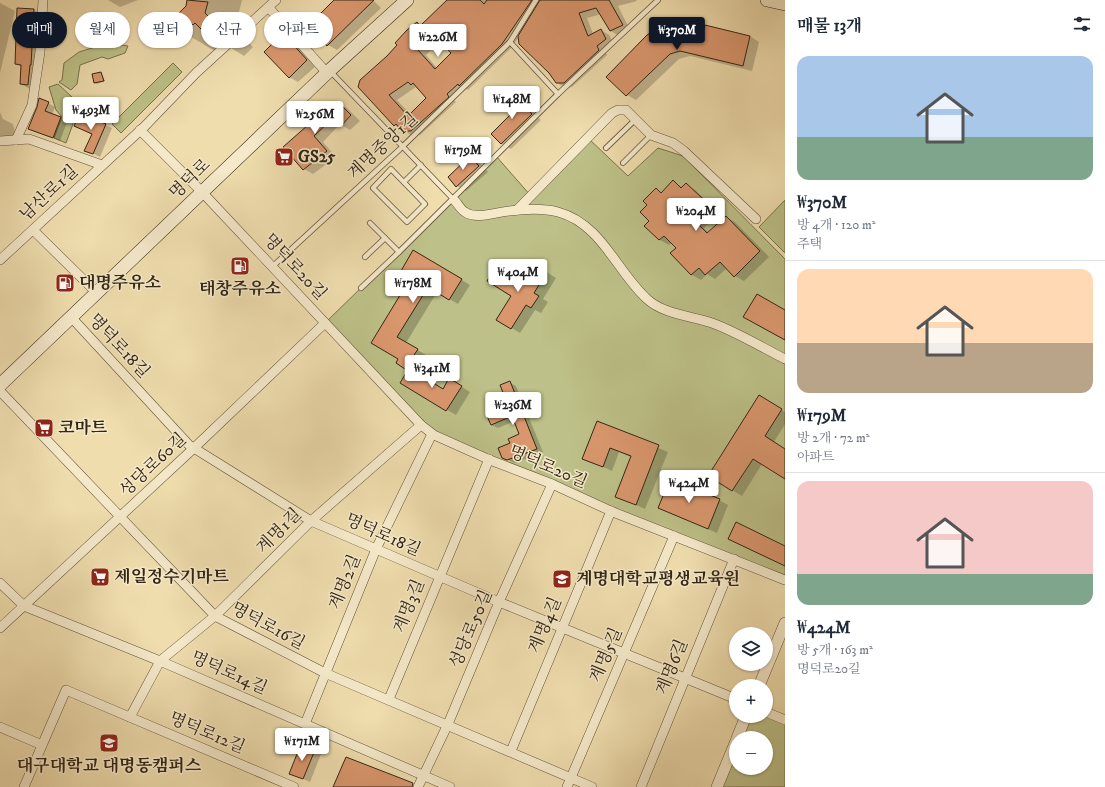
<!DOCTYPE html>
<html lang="ko">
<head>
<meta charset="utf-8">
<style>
	:root { --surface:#fff; --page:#f2f2f3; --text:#1f2937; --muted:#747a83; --line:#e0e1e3; --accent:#111827 }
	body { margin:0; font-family:"IM FELL DW Pica","Noto Serif KR",serif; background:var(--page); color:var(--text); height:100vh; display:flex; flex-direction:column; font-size:15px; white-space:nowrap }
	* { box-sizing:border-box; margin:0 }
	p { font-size:13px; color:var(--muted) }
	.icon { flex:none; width:22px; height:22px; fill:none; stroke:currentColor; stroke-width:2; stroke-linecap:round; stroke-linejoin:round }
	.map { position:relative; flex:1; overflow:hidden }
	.side { display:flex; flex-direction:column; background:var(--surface); width:320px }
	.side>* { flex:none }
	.banner { position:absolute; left:12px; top:12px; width:380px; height:36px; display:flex; gap:8px }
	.fabs { position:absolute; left:729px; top:627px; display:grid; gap:8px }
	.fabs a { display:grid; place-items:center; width:44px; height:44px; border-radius:50%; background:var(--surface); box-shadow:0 1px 3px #0004; font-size:20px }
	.price { position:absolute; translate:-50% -34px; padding:0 9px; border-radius:4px; background:#fff; color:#222; font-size:13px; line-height:26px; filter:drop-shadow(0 1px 2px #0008) }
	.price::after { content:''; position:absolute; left:50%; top:24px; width:12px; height:9px; margin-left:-6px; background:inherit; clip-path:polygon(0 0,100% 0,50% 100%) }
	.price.active { background:var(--accent); color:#fff }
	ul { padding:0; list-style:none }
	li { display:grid; align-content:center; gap:8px; height:212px; padding:0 12px }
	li+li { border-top:1px solid var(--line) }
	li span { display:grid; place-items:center; height:124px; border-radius:12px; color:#555 }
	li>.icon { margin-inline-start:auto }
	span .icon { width:72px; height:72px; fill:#fffc; stroke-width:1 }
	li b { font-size:17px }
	h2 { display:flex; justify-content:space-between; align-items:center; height:48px; padding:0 12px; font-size:17px }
	.pill { padding:0 14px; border-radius:18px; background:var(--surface); box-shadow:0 1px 3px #0004; font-size:14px; line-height:36px }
	.pill.active { background:var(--accent); color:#fff }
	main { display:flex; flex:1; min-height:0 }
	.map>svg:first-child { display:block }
</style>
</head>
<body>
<main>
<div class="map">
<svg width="785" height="787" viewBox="0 0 785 787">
	<rect width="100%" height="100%" fill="#efddae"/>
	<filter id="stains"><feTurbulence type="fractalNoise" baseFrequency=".005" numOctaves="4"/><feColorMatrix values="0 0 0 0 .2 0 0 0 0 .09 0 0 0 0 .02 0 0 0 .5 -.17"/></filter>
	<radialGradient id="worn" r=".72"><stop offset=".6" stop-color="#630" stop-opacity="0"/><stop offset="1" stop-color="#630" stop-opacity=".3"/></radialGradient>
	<g fill="#bdc088" stroke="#78734e">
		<polygon points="108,43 128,46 125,53 108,59 102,57 80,65 77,84 71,90 59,82 62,80 64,63 79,52"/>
		<polygon points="173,63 182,72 121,133 112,124"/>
		<polygon points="58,84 87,111 78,110 66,143 54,138 62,117 56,110 49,87"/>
		<polygon points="588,138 628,176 658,148 683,156 785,259 785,580 432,434 325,323 496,156 531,196"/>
		<polygon points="785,200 785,253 759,227"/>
		<polygon points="746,716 766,716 785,720 785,787 717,787 736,741 736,768 766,768 766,738 737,738"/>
	</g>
	<g fill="#0003" fill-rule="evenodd">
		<polygon points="108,0 138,0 120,7"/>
		<polygon points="188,0 242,0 237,20 241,23 239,33 253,47 244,56 223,43 215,51 181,31 172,22 187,7"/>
		<polygon points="335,0 373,0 381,8 337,50 328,45"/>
		<path d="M447 0H636L637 1 618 6 630 30 619 36 611 31 601 14 587 18 593 34 601 30 609 35 614 44 605 51 607 55 572 87 566 88 557 83 519 37 511 48 468 90 466 89 454 100 456 102 420 135H411L395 125 359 87 417 23 422 26ZM441 41 452 53 437 68 426 55ZM416 87 427 98 411 115 397 100Z"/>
		<polygon points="0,3 15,11 0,73"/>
		<polygon points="34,10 43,16 37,89 30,89 21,84 22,67 16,64"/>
		<polygon points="678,24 750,36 759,42 752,71 690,56 679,59 636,100 627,95"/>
		<polygon points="283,34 292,39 316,66 298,82 289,77"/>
		<polygon points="101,73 105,81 97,84 95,83"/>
		<polygon points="516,98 525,103 541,120 511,149 502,144 492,134 512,114"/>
		<polygon points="48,103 55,107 52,115 67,122 60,141 29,128"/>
		<polygon points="337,103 347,108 360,121 350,130 340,124 323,142 336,157 313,174 304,169 309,125"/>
		<polygon points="0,112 3,119 13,124 16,137 0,141"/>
		<polygon points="105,125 112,128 100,157 86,150 92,134 75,126"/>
		<polygon points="471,158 480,163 488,172 466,191 457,186 449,177"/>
		<polygon points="673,182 682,187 686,185 695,190 710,204 704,210 713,219 704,228 709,233 726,217 735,222 769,257 744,281 735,276 727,268 715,279 707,274 701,280 692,275 671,253 678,248 672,242 669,245 660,240 646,226 651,221 649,205 656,190 662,193"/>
		<polygon points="422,256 470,285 458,304 437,292 406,343 426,355 415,373 443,390 449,379 470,392 456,415 402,383 409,370 397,363 400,359 373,342 413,277"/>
		<polygon points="542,269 556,278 543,299 548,302 541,313 535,310 520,333 497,319 520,286"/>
		<polygon points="509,382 516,386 543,452 515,463 502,457 511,444 521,435 515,421 498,428 491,425 509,405"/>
		<polygon points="767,401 785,412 785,424 774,442 785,450 785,478 762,464 742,496 709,476"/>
		<polygon points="598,422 668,452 645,509 616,496 631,457 619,452 612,471 584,458"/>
		<polygon points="719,500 728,505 717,533 659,508"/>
		<polygon points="729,539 785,547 785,566 738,544"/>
		<polygon points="302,746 321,754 310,782 291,773"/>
	</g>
	<g fill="#da976e" stroke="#332614" fill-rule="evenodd">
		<polygon points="187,0 208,2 205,13 219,27 209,37 195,23 193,25 190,22 180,32 170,22 186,6"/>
		<polygon points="334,0 374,0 327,46 308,26"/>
		<path d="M447 0H480L484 4 487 0H532L502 44 459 86 458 84 447 94 449 97 411 131H402L396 124 394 126 358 87 360 80 387 56 397 45 395 43 407 30 417 22 420 26ZM434 35 451 53 435 69 418 50ZM408 82 411 85 413 83 426 98 408 116 389 95Z"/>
		<polygon points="540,0 609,0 623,25 610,31 596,8 579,13 588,36 601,29 606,39 597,46 599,50 564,83 556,83 549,73 519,44 518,36"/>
		<polygon points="17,8 34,9 31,65 30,65 28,85 20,84 21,65 15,64"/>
		<polygon points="679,23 704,28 705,25 750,36 743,66 680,51 670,54 626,96 606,77 647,35 659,27"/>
		<polygon points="283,33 307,60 289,78 264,52"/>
		<polygon points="101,72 104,81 94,83 92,74"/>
		<polygon points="516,97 532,114 501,144 491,134 511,114 504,108"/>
		<polygon points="39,98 49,102 45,111 61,117 53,138 28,129 37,107"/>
		<polygon points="328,102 338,102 351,115 341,126 333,118 314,136 327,151 303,170 283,147 308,125 307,124"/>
		<polygon points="80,113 106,124 93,154 84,151 92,134 74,126"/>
		<polygon points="470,156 479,166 456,187 448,177"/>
		<polygon points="673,180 681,188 686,183 702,198 696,205 704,213 696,222 707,233 726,216 760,251 734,277 720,262 705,275 699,268 691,275 670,253 676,248 664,236 659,240 644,226 649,221 640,212 647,205 643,201 656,188 661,193"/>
		<polygon points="413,250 462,279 449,300 428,287 397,337 418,349 405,369 396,363 398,359 371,343 411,277 401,271"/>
		<polygon points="533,263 547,272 534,293 539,296 531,308 526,305 511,329 496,320 511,296 487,281 494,269 519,285"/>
		<polygon points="757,294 785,310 785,340 743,317"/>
		<polygon points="409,368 443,389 449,378 462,386 446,411 400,383"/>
		<polygon points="510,381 537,449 507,460 502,458 498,448 510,443 508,439 519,434 512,416 491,425 486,414 508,405 500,385"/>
		<polygon points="759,395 782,409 765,436 785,449 785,479 753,459 732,491 708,476"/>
		<polygon points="597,421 659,445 636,505 615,497 631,456 610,448 603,467 582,459"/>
		<polygon points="670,479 720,499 708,529 658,508"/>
		<polygon points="736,522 785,546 785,566 728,539"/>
		<polygon points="301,744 315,750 303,779 289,774"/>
		<polygon points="346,757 413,783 412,787 333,787"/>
	</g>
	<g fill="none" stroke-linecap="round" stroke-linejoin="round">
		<g stroke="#62543a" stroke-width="6">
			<g id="service">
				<polyline points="510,42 558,94"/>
				<polyline points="330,71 455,201"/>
				<polyline points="606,148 636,119"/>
				<polyline points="623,163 651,135"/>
				<polygon points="391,169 425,204 407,222 373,188"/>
				<polyline points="404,182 421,165"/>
				<polyline points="370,223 399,252 558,94 658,0"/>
				<polyline points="365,257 385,238"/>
				<polyline points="272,267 400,149 510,42 536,0"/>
				<polyline points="361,288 399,252"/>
			</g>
		</g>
		<g stroke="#62543a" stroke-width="10">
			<g id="minor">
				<polyline points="269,8 327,73"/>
				<polyline points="140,130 202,192 421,425 434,435 490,460 552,484 613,512 785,580"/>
				<polyline points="16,140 32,105 40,52 43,0"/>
				<polyline points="0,141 29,139 102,165"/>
				<path d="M455 201C458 204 461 210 465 212 476 220 497 212 509 211 525 209 543 208 558 212 602 224 616 271 647 299 663 314 691 316 712 323 737 332 761 347 785 359"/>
				<polyline points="517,210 612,113 618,110 626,110 651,135 673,143 684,151 756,219"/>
				<polyline points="33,230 97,293"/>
				<polyline points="0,260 145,126 196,73 276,0"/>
				<polyline points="71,317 189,445 311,521 499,602 736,699"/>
				<polyline points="0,391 215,616 325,673 592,787"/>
				<polyline points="0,583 24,606 160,661 450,787"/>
				<polyline points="0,628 194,448 325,323"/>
				<polyline points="389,699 489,459"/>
				<polyline points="766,712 785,720"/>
				<polyline points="130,717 160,661 215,616 311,521 421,425"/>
				<polyline points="305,724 376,549 432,434"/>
				<polyline points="0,727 42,745"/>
				<polyline points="511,751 611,511"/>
				<polyline points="24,787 66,690 294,787"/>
				<polyline points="418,787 448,724 499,602 552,484"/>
				<polyline points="567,787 674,536"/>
				<polyline points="641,787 734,559"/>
			</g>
		</g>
		<g stroke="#62543a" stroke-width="12">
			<g id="tertiary">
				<polyline points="759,686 785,623"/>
				<polyline points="737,738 746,716"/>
				<polyline points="717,787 736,741"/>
			</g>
		</g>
		<g stroke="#332614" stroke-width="14">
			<g id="secondary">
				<polyline points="767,0 785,4"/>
				<polyline points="0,385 330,70 407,0"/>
			</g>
		</g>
		<use href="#service" stroke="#f5e9ca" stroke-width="4.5"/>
		<use href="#minor" stroke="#f5e9ca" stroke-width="9"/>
		<use href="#tertiary" stroke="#f5e9ca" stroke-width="11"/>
		<use href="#secondary" stroke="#f5e9ca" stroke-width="13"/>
	</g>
	<defs>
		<g id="supermarket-square" transform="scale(1)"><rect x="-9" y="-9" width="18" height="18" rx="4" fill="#8f2418" stroke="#f5e9ca"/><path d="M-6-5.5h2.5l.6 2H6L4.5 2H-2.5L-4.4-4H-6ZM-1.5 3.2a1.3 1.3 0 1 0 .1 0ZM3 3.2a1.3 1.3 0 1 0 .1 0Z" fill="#fff"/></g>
		<g id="fuel-square" transform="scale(1)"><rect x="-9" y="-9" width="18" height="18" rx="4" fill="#8f2418" stroke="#f5e9ca"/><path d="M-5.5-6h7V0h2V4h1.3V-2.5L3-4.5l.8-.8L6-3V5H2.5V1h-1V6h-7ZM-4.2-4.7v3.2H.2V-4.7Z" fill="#fff"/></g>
		<g id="university-square" transform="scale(1)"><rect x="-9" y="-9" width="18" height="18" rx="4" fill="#8f2418" stroke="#f5e9ca"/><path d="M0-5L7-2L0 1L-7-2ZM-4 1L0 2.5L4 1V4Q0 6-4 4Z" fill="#fff"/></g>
	</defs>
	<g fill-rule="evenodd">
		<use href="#supermarket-square" x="284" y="157"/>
		<use href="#fuel-square" x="240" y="266"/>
		<use href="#fuel-square" x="65" y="283"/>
		<use href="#supermarket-square" x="44" y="428"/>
		<use href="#supermarket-square" x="100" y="577"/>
		<use href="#university-square" x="562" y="579"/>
		<use href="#university-square" x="109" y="743"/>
	</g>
	<g text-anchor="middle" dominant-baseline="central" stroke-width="3" stroke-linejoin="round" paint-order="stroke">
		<g font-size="17" fill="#332614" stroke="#f5e9ca">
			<text transform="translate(383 146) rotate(-43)">계명중앙1길</text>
			<text transform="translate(190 179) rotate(-44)">명덕로</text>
			<text transform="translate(49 193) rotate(-43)">남산로1길</text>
			<text transform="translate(295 267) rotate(47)">명덕로20길</text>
			<text transform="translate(119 346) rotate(47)">명덕로18길</text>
			<text transform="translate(153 465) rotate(-43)">성당로60길</text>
			<text transform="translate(548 467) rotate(23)">명덕로20길</text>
			<text transform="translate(279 531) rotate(-45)">계명1길</text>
			<text transform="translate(383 535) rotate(24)">명덕로18길</text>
			<text transform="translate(345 582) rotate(-68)">계명2길</text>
			<text transform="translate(409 606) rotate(-68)">계명3길</text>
			<text transform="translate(545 625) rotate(-67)">계명4길</text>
			<text transform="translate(268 626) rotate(28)">명덕로16길</text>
			<text transform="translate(471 629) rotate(-67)">성당로50길</text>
			<text transform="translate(606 655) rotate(-67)">계명5길</text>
			<text transform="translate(672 667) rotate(-68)">계명6길</text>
			<text transform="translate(229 673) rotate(24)">명덕로14길</text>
			<text transform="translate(207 733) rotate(23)">명덕로12길</text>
		</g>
		<g font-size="17" font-weight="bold" fill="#332614" stroke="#f5e9ca" text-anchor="start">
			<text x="298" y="157">GS25</text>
			<text x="79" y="283">대명주유소</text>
			<text x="240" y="289" text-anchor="middle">태창주유소</text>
			<text x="58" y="428">코마트</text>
			<text x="114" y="577">제일정수기마트</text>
			<text x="576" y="579">계명대학교평생교육원</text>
			<text x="109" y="766" text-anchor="middle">대구대학교 대명동캠퍼스</text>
		</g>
	</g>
	<rect width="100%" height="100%" filter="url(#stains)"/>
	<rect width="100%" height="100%" fill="url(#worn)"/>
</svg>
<div class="fabs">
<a><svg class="icon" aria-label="layers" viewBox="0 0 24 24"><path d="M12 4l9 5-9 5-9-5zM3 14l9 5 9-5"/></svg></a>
<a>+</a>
<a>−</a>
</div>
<b class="price active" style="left:677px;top:51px">₩370M</b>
<b class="price" style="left:438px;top:58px">₩226M</b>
<b class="price" style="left:512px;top:120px">₩148M</b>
<b class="price" style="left:91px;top:131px">₩493M</b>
<b class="price" style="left:315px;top:135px">₩256M</b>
<b class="price" style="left:463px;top:171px">₩179M</b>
<b class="price" style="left:696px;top:232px">₩204M</b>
<b class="price" style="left:518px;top:293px">₩404M</b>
<b class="price" style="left:413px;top:304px">₩178M</b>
<b class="price" style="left:432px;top:389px">₩341M</b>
<b class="price" style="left:513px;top:426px">₩236M</b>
<b class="price" style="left:689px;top:504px">₩424M</b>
<b class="price" style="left:302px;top:762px">₩171M</b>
<div class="banner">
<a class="pill active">매매</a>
<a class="pill">월세</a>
<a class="pill">필터</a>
<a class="pill">신규</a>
<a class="pill">아파트</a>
</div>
</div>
<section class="side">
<h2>매물 13개<svg class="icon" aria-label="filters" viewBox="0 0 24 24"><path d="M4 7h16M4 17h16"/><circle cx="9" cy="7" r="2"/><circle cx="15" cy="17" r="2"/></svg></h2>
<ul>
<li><span style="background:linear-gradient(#a9c7e8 65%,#7fa58c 0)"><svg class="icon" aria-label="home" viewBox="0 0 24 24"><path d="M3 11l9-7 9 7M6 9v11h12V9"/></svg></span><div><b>₩370M</b><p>방 4개 · 120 m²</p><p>주택</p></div></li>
<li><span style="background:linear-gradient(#ffd9b3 60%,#b9a48a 0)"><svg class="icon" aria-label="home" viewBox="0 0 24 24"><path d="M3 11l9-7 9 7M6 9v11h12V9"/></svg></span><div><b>₩179M</b><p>방 2개 · 72 m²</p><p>아파트</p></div></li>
<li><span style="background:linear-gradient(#f6c9c9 75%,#7fa58c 0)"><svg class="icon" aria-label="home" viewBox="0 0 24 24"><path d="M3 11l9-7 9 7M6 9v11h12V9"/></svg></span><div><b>₩424M</b><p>방 5개 · 163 m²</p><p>명덕로20길</p></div></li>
</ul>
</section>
</main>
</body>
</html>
